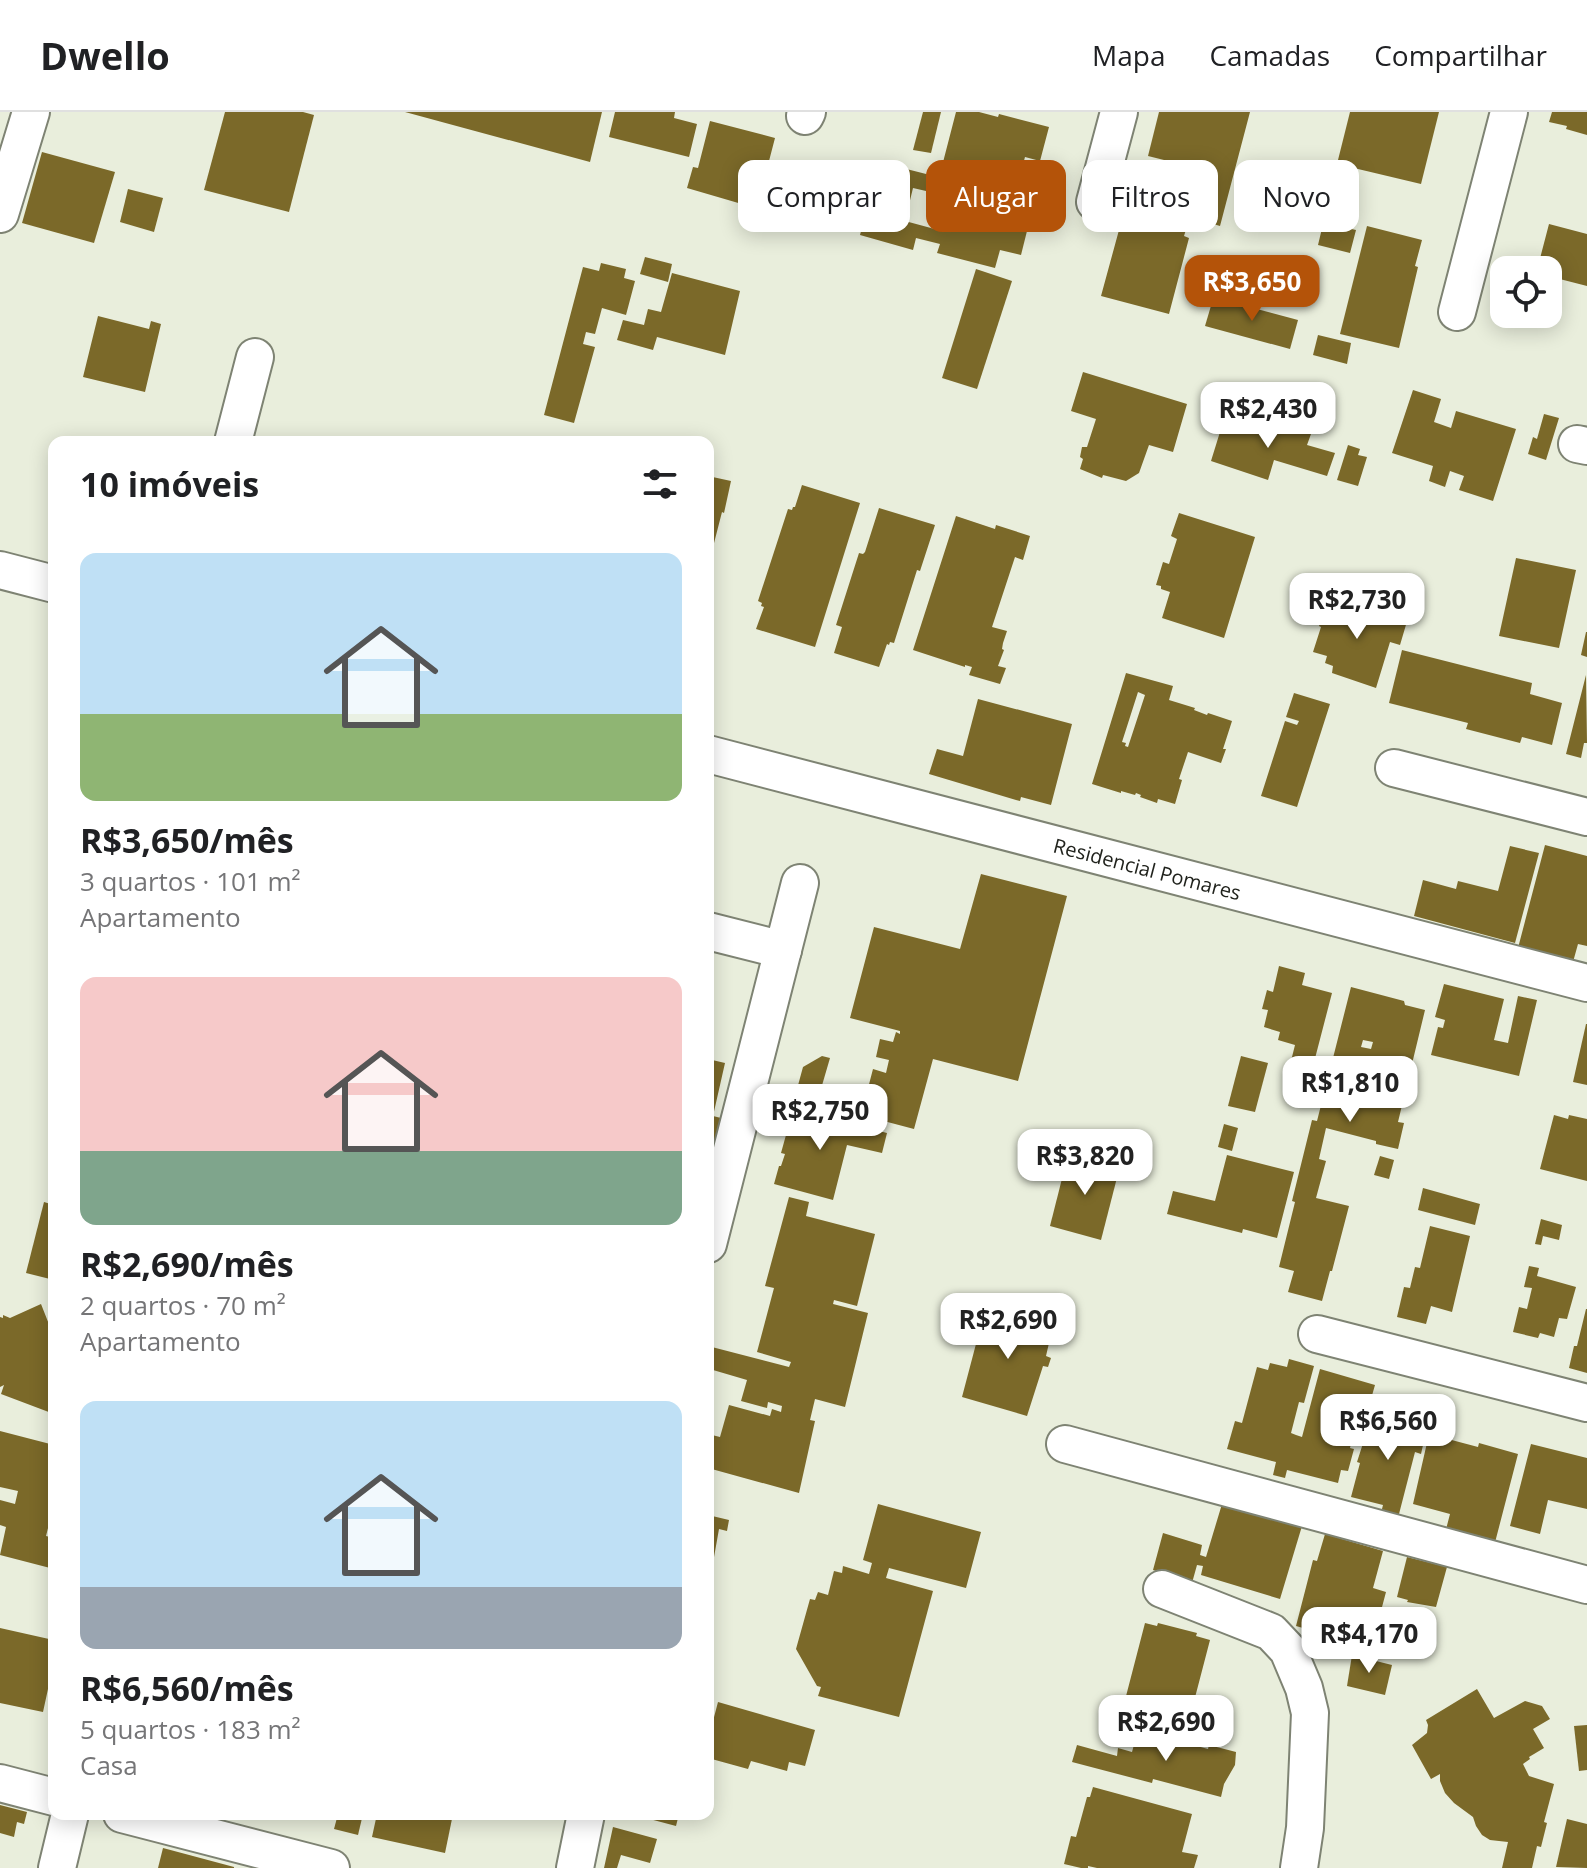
<!DOCTYPE html>
<html lang="pt">
<head>
<meta charset="utf-8">
<style>
	:root { --surface:#fff; --page:#f2f2f2; --text:#202124; --muted:#757577; --line:#e0e0e0; --accent:#b45309 }
	body { margin:0; font-family:"Open Sans",sans-serif; background:var(--page); color:var(--text); height:100vh; display:flex; flex-direction:column; font-size:30px; white-space:nowrap }
	* { box-sizing:border-box; margin:0 }
	p { font-size:26px; color:var(--muted) }
	.icon { flex:none; width:44px; height:44px; fill:none; stroke:currentColor; stroke-width:2; stroke-linecap:round; stroke-linejoin:round }
	.map { position:relative; flex:1; overflow:hidden }
	.side { position:absolute; left:48px; top:324px; width:666px; height:1384px; display:flex; flex-direction:column; background:var(--surface); border-radius:16px; box-shadow:0 4px 20px #0003 }
	.side>* { flex:none }
	.banner { position:absolute; left:738px; top:48px; width:728px; height:72px; display:flex; gap:16px }
	.fabs { position:absolute; left:1490px; top:144px; display:grid; gap:16px }
	.fabs a { display:grid; place-items:center; width:72px; height:72px; border-radius:16px; background:var(--surface); box-shadow:0 4px 20px #0003; font-size:40px }
	.price { position:absolute; translate:-50% -68px; padding:0 18px; border-radius:16px; background:#fff; color:#222; font-size:26px; line-height:52px; filter:drop-shadow(0 2px 4px #0008) }
	.price::after { content:''; position:absolute; left:50%; top:48px; width:24px; height:18px; margin-left:-12px; background:inherit; clip-path:polygon(0 0,100% 0,50% 100%) }
	.price.selected { background:var(--accent); color:#fff }
	ul { padding:0; list-style:none }
	li { display:grid; align-content:center; gap:16px; height:424px; padding:0 32px }
	li span { display:grid; place-items:center; height:248px; border-radius:16px; color:#555 }
	li>.icon { margin-inline-start:auto }
	span .icon { width:144px; height:144px; fill:#fffc; stroke-width:1 }
	li b { font-size:34px }
	h2 { display:flex; justify-content:space-between; align-items:center; height:96px; padding:0 32px; font-size:34px }
	.pill { padding:0 28px; border-radius:16px; background:var(--surface); box-shadow:0 4px 20px #0003; font-size:28px; line-height:72px }
	.pill.selected { background:var(--accent); color:#fff }
	header { display:flex; align-items:center; gap:48px; box-sizing:border-box; height:112px; padding:0 40px; background:var(--surface); border-bottom:2px solid var(--line) }
	header strong { font-size:38px }
	nav { display:flex; gap:44px; margin-inline-start:auto; font-size:28px }
	.map>svg:first-child { display:block }
</style>
</head>
<body>
<header>
<strong>Dwello</strong>
<nav><a>Mapa</a><a>Camadas</a><a>Compartilhar</a></nav>
</header>
<div class="map">
<svg width="1587" height="1756" viewBox="0 0 1587 1756">
	<rect width="100%" height="100%" fill="#e9eedc"/>
	<g fill="#7b6929" fill-rule="evenodd">
		<polygon points="225,0 303,0 314,3 289,100 204,78"/>
		<polygon points="405,0 602,0 590,50"/>
		<polygon points="615,0 675,0 674,6 697,12 689,45 609,25"/>
		<polygon points="923,0 941,0 931,41 913,38"/>
		<polygon points="956,0 979,0 998,5 999,2 1049,15 1040,49 1025,45 1014,85 997,81 998,73 984,69 982,77 966,73 968,65 941,58"/>
		<polygon points="1159,0 1250,0 1220,114 1190,105 1184,124 1189,126 1169,202 1101,184 1122,107 1125,108 1130,89 1184,104 1196,56 1148,44"/>
		<polygon points="1350,0 1439,0 1421,72 1337,52"/>
		<polygon points="1552,0 1587,0 1587,23 1566,17 1567,14 1549,10"/>
		<polygon points="710,9 775,26 769,49 772,49 770,55 791,61 787,79 766,73 764,80 758,78 752,95 687,76 693,55 698,56"/>
		<polygon points="42,40 115,60 94,131 22,111"/>
		<polygon points="879,50 930,63 926,79 913,76 905,109 942,119 951,89 969,94 970,90 1005,99 1004,101 1030,107 1021,143 1000,138 995,156 937,141 940,132 916,126 913,138 860,123"/>
		<polygon points="128,77 163,86 154,120 120,110"/>
		<polygon points="1324,108 1348,114 1347,116 1356,118 1350,141 1318,133"/>
		<polygon points="1549,112 1587,122 1587,174 1548,164 1548,158 1537,158"/>
		<polygon points="1367,114 1422,128 1415,154 1418,155 1399,236 1340,222"/>
		<polygon points="645,145 672,152 668,170 640,162"/>
		<polygon points="601,151 626,157 624,166 635,169 626,203 602,196 595,222 586,220 583,232 595,235 574,311 544,303 583,155 599,159"/>
		<polygon points="976,157 1012,169 977,277 942,266"/>
		<polygon points="672,161 740,179 725,243 657,225 653,238 617,228 623,208 644,213 648,197 661,200"/>
		<polygon points="1215,186 1298,208 1290,237 1205,214 1213,187"/>
		<polygon points="98,204 149,217 151,209 161,212 145,280 83,265"/>
		<polygon points="1318,223 1351,231 1347,252 1313,243"/>
		<polygon points="1083,260 1187,292 1173,340 1149,333 1139,361 1126,369 1103,363 1102,366 1080,357 1083,347 1080,345 1082,335 1087,335 1096,307 1071,299"/>
		<polygon points="1413,278 1441,287 1434,310 1451,316 1456,299 1516,317 1493,389 1459,378 1464,364 1450,359 1445,375 1429,369 1433,354 1392,341"/>
		<polygon points="1544,302 1559,306 1546,348 1528,342 1533,325 1537,327"/>
		<polygon points="1224,307 1261,318 1262,314 1267,315 1269,310 1311,322 1307,333 1335,341 1327,364 1274,348 1268,368 1211,349"/>
		<polygon points="1348,333 1360,337 1358,343 1367,345 1358,374 1337,368"/>
		<polygon points="708,364 731,369 724,401 722,400 713,435 708,433"/>
		<polygon points="802,373 860,391 815,535 756,517 764,495 761,494 762,491 758,489 788,397 792,398 793,395 795,395"/>
		<polygon points="879,396 935,413 920,459 917,458 894,531 890,530 889,533 887,532 879,555 834,541 842,515 836,513 859,441 863,442 865,440"/>
		<polygon points="1179,401 1255,425 1224,526 1162,506 1170,480 1161,477 1161,474 1156,473 1163,450 1169,452 1177,427 1171,424"/>
		<polygon points="956,404 995,417 996,413 1030,424 1023,448 1015,445 992,515 1007,519 1003,531 1002,537 1004,538 998,554 1006,556 1000,572 969,563 972,555 965,553 965,555 913,538"/>
		<polygon points="1516,446 1576,458 1559,536 1499,524"/>
		<polygon points="1330,486 1397,508 1399,503 1408,506 1400,533 1390,530 1376,576 1332,561 1333,554 1325,551 1327,544 1313,540 1321,515 1319,514 1322,504 1325,505 1326,499 1324,498"/>
		<polygon points="1586,520 1587,520 1587,545 1581,543"/>
		<polygon points="1402,538 1532,571 1530,582 1562,591 1552,633 1522,625 1520,631 1466,617 1468,611 1389,591"/>
		<path d="M1126 561 1173 574 1169 588 1195 596 1194 598 1207 603 1208 601 1232 609 1223 637H1226L1221 651 1188 640 1179 667 1182 668 1175 692 1158 687 1157 691 1140 685 1141 683 1136 681 1135 683 1121 679V681L1092 672ZM1138 580 1145 583 1128 635 1125 634 1126 631 1122 630Z"/>
		<polygon points="1586,563 1587,631 1584,631 1581,646 1566,642"/>
		<polygon points="1294,581 1330,592 1297,695 1261,684 1285,609 1297,613 1299,609 1286,605"/>
		<polygon points="978,587 1072,612 1051,693 1021,685 1020,689 1016,688 929,662 937,637 963,644"/>
		<polygon points="1545,733 1587,744 1587,834 1578,832 1573,850 1518,836"/>
		<polygon points="1510,734 1539,741 1515,831 1414,804 1423,768 1456,777 1458,769 1498,779"/>
		<polygon points="981,762 1067,784 1018,969 933,947 914,1017 861,1003 873,957 886,961 889,948 876,945 880,927 893,930 896,920 900,922 900,919 850,906 874,815 960,837"/>
		<polygon points="1279,854 1305,861 1302,873 1332,881 1312,958 1290,953 1295,933 1278,928 1280,920 1264,915 1268,898 1262,897 1267,878 1273,880"/>
		<polygon points="1444,872 1504,887 1494,928 1508,931 1518,884 1537,888 1519,964 1431,943 1438,915 1443,916 1445,908 1435,905"/>
		<path d="M1351 875 1404 889 1405 893 1425 898 1398 1010 1404 1011 1398 1037 1376 1032V1029L1326 1016 1319 1047 1326 1049 1316 1086 1349 1094 1332 1159H1330L1322 1189 1288 1180 1294 1159 1279 1155 1295 1090 1292 1089 1312 1008 1317 1009ZM1363 928 1373 930 1371 937 1361 935Z"/>
		<polygon points="1586,912 1587,912 1587,973 1573,970"/>
		<polygon points="822,944 830,946 816,994 794,988 803,955"/>
		<polygon points="1241,944 1268,951 1255,1000 1228,994"/>
		<polygon points="708,947 725,951 713,1004 721,1006 715,1029 708,1027"/>
		<polygon points="789,996 887,1021 882,1041 847,1033 833,1088 774,1072 779,1054 781,1054 785,1042 781,1041 786,1023 783,1022"/>
		<polygon points="1554,1003 1568,1007 1569,1003 1587,1007 1587,1069 1540,1057"/>
		<polygon points="1224,1012 1238,1016 1232,1039 1218,1035"/>
		<polygon points="1068,1043 1120,1054 1101,1128 1050,1114"/>
		<polygon points="1227,1043 1294,1060 1277,1126 1243,1117 1242,1121 1167,1102 1173,1079 1215,1089"/>
		<polygon points="1380,1044 1394,1048 1389,1067 1374,1063"/>
		<polygon points="1423,1076 1480,1092 1475,1113 1418,1098"/>
		<polygon points="789,1085 809,1090 806,1104 875,1122 857,1194 834,1188 833,1192 868,1201 845,1295 815,1287 810,1308 815,1309 799,1381 708,1356 708,1322 720,1325 729,1293 770,1304 772,1297 781,1300 782,1294 768,1290 767,1296 741,1289 747,1268 713,1258 714,1254 708,1252 708,1234 789,1255 791,1250 757,1240 774,1176 765,1174"/>
		<polygon points="44,1090 54,1093 54,1168 26,1161"/>
		<polygon points="1541,1107 1562,1113 1559,1128 1543,1124 1541,1133 1535,1132"/>
		<polygon points="1430,1114 1470,1124 1452,1200 1431,1194 1426,1212 1397,1205 1404,1175 1410,1176 1415,1155 1420,1156"/>
		<polygon points="1529,1154 1539,1156 1537,1164 1576,1175 1567,1207 1559,1206 1554,1225 1540,1221 1538,1226 1513,1220 1519,1195 1527,1197 1532,1176 1524,1175"/>
		<polygon points="41,1192 54,1225 54,1302 1,1282 4,1273 0,1275 0,1205 3,1206 3,1203 10,1206"/>
		<polygon points="986,1194 1052,1212 1046,1231 1049,1231 1046,1244 1051,1246 1048,1255 1043,1254 1027,1304 962,1285"/>
		<polygon points="1586,1197 1587,1197 1587,1261 1569,1256 1574,1234 1577,1234"/>
		<polygon points="1289,1247 1314,1254 1304,1291 1299,1290 1291,1321 1296,1323 1302,1325 1320,1257 1375,1273 1367,1301 1359,1299 1350,1336 1354,1337 1348,1359 1341,1358 1338,1371 1287,1358 1285,1366 1273,1363 1276,1350 1227,1337 1235,1309 1242,1311 1257,1255 1268,1258 1270,1251 1287,1255"/>
		<polygon points="1374,1297 1428,1311 1421,1342 1415,1340 1399,1402 1404,1404 1400,1418 1381,1401 1383,1393 1351,1385 1360,1351 1357,1350"/>
		<polygon points="0,1319 54,1333 54,1392 46,1424 54,1426 54,1457 0,1443 6,1415 0,1413 0,1388 15,1392 18,1379 0,1375"/>
		<polygon points="1429,1322 1478,1335 1479,1331 1518,1342 1492,1442 1443,1429 1450,1402 1413,1392"/>
		<polygon points="1531,1332 1587,1346 1587,1397 1548,1388 1540,1422 1510,1414"/>
		<polygon points="878,1392 981,1420 966,1476 889,1456 886,1466 933,1479 899,1605 818,1584 821,1575 817,1574 796,1537 810,1487 815,1488 818,1480 828,1483 834,1459 842,1461 843,1454 869,1462 872,1451 863,1448"/>
		<polygon points="1222,1392 1302,1414 1280,1487 1201,1463 1203,1454 1197,1453 1192,1471 1153,1458 1163,1421 1202,1433 1200,1443 1206,1445"/>
		<polygon points="708,1403 729,1408 727,1419 719,1417 711,1462 708,1462"/>
		<polygon points="1325,1422 1383,1439 1373,1476 1386,1480 1377,1514 1361,1509 1355,1531 1296,1514 1313,1448 1317,1449"/>
		<polygon points="1407,1445 1447,1455 1436,1495 1407,1490 1408,1488 1397,1485"/>
		<polygon points="53,1511 54,1578 48,1577 43,1600 0,1591 0,1516 49,1527"/>
		<polygon points="1145,1511 1157,1514 1158,1511 1197,1521 1196,1524 1210,1528 1186,1620 1135,1606 1138,1594 1135,1593 1136,1591 1125,1588"/>
		<polygon points="1352,1543 1392,1553 1385,1583 1347,1574"/>
		<polygon points="1477,1577 1494,1606 1525,1589 1542,1594 1550,1607 1533,1617 1544,1636 1529,1645 1530,1647 1523,1652 1529,1664 1554,1672 1544,1710 1547,1711 1541,1735 1537,1734 1532,1756 1502,1756 1508,1730 1490,1728 1482,1723 1476,1714 1473,1705 1454,1691 1445,1681 1440,1669 1440,1662 1431,1667 1412,1633 1427,1621 1428,1613 1426,1608"/>
		<polygon points="718,1590 815,1618 805,1654 789,1650 787,1659 751,1649 748,1657 708,1646 708,1628"/>
		<polygon points="1587,1613 1587,1658 1579,1659 1574,1614"/>
		<polygon points="1138,1618 1208,1637 1209,1633 1236,1640 1235,1653 1224,1672 1221,1685 1153,1667 1152,1671 1072,1650 1077,1633 1117,1644 1118,1636 1132,1640"/>
		<polygon points="1093,1675 1192,1702 1182,1740 1198,1743 1194,1756 1097,1756 1088,1754 1088,1756 1081,1756 1064,1752 1071,1724 1076,1725 1087,1685 1090,1685"/>
		<polygon points="0,1693 27,1700 24,1712 17,1710 14,1725 0,1721"/>
		<polygon points="338,1702 363,1702 358,1723 334,1717"/>
		<polygon points="377,1702 453,1702 445,1741 372,1725"/>
		<polygon points="643,1702 679,1702 676,1714 642,1705"/>
		<polygon points="1567,1707 1587,1712 1587,1756 1556,1755"/>
		<polygon points="613,1715 657,1727 650,1751 621,1743 617,1756 604,1756"/>
		<polygon points="163,1736 234,1755 234,1756 158,1756"/>
	</g>
	<g fill="none" stroke-linecap="round" stroke-linejoin="round">
		<g stroke="#7e8373" stroke-width="40">
			<g id="minor">
				<polyline points="805,4 807,0"/>
				<polyline points="1095,90 1119,0"/>
				<polyline points="0,102 31,0"/>
				<polyline points="1457,200 1509,0"/>
				<polyline points="233,330 255,245"/>
				<polyline points="1577,332 1587,334"/>
				<polyline points="0,458 54,472"/>
				<path id="s1" d="M708 642 1587 871"/>
				<polyline points="1394,656 1587,705"/>
				<polyline points="708,819 783,838"/>
				<polyline points="708,1132 800,771"/>
				<polyline points="1317,1222 1587,1291"/>
				<polyline points="1065,1332 1587,1473"/>
				<polyline points="1162,1477 1271,1520 1288,1538 1304,1576 1310,1601 1305,1716 1299,1756"/>
				<polyline points="0,1671 54,1685"/>
				<polyline points="122,1702 331,1756"/>
				<polyline points="57,1756 70,1702"/>
				<polyline points="575,1756 586,1702"/>
			</g>
		</g>
		<use href="#minor" stroke="#fff" stroke-width="36"/>
	</g>
	<g text-anchor="middle" dominant-baseline="central" stroke-width="8" stroke-linejoin="round" paint-order="stroke">
		<g font-size="20" fill="#21231d" stroke="#f6fbea">
			<text stroke="none"><textPath href="#s1" startOffset="454">Residencial Pomares</textPath></text>
		</g>
	</g>
</svg>
<div class="fabs">
<a><svg class="icon" aria-label="locate" viewBox="0 0 24 24"><circle cx="12" cy="12" r="6"/><path d="M12 2v4M12 18v4M2 12h4M18 12h4"/></svg></a>
</div>
<b class="price selected" style="left:1252px;top:211px">R$3,650</b>
<b class="price" style="left:1268px;top:338px">R$2,430</b>
<b class="price" style="left:1357px;top:529px">R$2,730</b>
<b class="price" style="left:1350px;top:1012px">R$1,810</b>
<b class="price" style="left:820px;top:1040px">R$2,750</b>
<b class="price" style="left:1085px;top:1085px">R$3,820</b>
<b class="price" style="left:1008px;top:1249px">R$2,690</b>
<b class="price" style="left:1388px;top:1350px">R$6,560</b>
<b class="price" style="left:1369px;top:1563px">R$4,170</b>
<b class="price" style="left:1166px;top:1651px">R$2,690</b>
<div class="banner">
<a class="pill">Comprar</a>
<a class="pill selected">Alugar</a>
<a class="pill">Filtros</a>
<a class="pill">Novo</a>
</div>
<section class="side">
<h2>10 imóveis<svg class="icon" aria-label="filters" viewBox="0 0 24 24"><path d="M4 7h16M4 17h16"/><circle cx="9" cy="7" r="2"/><circle cx="15" cy="17" r="2"/></svg></h2>
<ul>
<li><span style="background:linear-gradient(#bfe0f5 65%,#8fb573 0)"><svg class="icon" aria-label="home" viewBox="0 0 24 24"><path d="M3 11l9-7 9 7M6 9v11h12V9"/></svg></span><div><b>R$3,650/mês</b><p>3 quartos · 101 m²</p><p>Apartamento</p></div></li>
<li><span style="background:linear-gradient(#f6c9c9 70%,#7fa58c 0)"><svg class="icon" aria-label="home" viewBox="0 0 24 24"><path d="M3 11l9-7 9 7M6 9v11h12V9"/></svg></span><div><b>R$2,690/mês</b><p>2 quartos · 70 m²</p><p>Apartamento</p></div></li>
<li><span style="background:linear-gradient(#bfe0f5 75%,#9aa5b1 0)"><svg class="icon" aria-label="home" viewBox="0 0 24 24"><path d="M3 11l9-7 9 7M6 9v11h12V9"/></svg></span><div><b>R$6,560/mês</b><p>5 quartos · 183 m²</p><p>Casa</p></div></li>
</ul>
</section>
</div>
</body>
</html>
